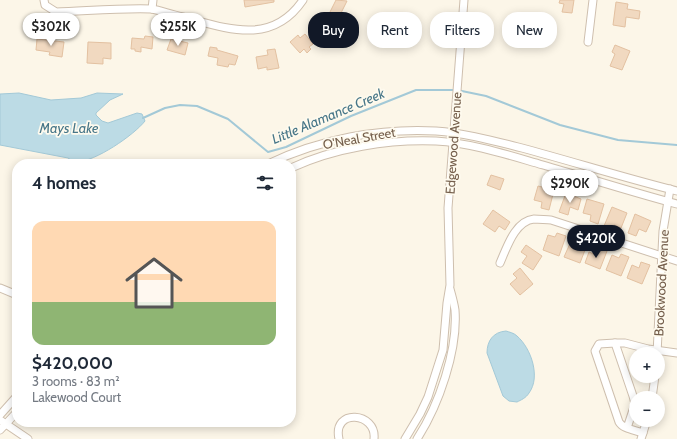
<!DOCTYPE html>
<html lang="en">
<head>
<meta charset="utf-8">
<style>
	:root { --surface:#fff; --page:#f2f2f3; --text:#1f2937; --muted:#747a83; --line:#e0e1e3; --accent:#111827 }
	body { margin:0; font-family:Cabin,sans-serif; background:var(--page); color:var(--text); height:100vh; display:flex; flex-direction:column; font-size:15px; white-space:nowrap }
	* { box-sizing:border-box; margin:0 }
	p { font-size:13px; color:var(--muted) }
	.icon { flex:none; width:22px; height:22px; fill:none; stroke:currentColor; stroke-width:2; stroke-linecap:round; stroke-linejoin:round }
	.map { position:relative; flex:1; overflow:hidden }
	.panel { position:absolute; left:12px; top:159px; width:284px; height:268px; display:flex; flex-direction:column; background:var(--surface); border-radius:16px; box-shadow:0 2px 10px #0003 }
	.panel>* { flex:none }
	.hud { position:absolute; left:308px; top:12px; width:309px; height:36px; display:flex; gap:8px }
	.buttons { position:absolute; left:629px; top:347px; display:grid; gap:8px }
	.buttons a { display:grid; place-items:center; width:36px; height:36px; border-radius:50%; background:var(--surface); box-shadow:0 2px 10px #0003; font-size:20px }
	.price { position:absolute; translate:-50% -34px; padding:0 9px; border-radius:14px; background:#fff; color:#222; font-size:13px; line-height:26px; filter:drop-shadow(0 1px 2px #0008) }
	.price::after { content:''; position:absolute; left:50%; top:24px; width:12px; height:9px; margin-left:-6px; background:inherit; clip-path:polygon(0 0,100% 0,50% 100%) }
	.price.selected { background:var(--accent); color:#fff }
	ul { padding:0; list-style:none }
	li { display:grid; align-content:center; gap:8px; height:212px; padding:0 20px }
	li+li { border-top:1px solid var(--line) }
	li span { display:grid; place-items:center; height:124px; border-radius:12px; color:#555 }
	li>.icon { margin-inline-start:auto }
	span .icon { width:72px; height:72px; fill:#fffc; stroke-width:1 }
	li b { font-size:17px }
	h2 { display:flex; justify-content:space-between; align-items:center; height:48px; padding:0 20px; font-size:17px }
	.pill { padding:0 14px; border-radius:16px; background:var(--surface); box-shadow:0 2px 10px #0003; font-size:14px; line-height:36px }
	.pill.selected { background:var(--accent); color:#fff }
	.map>svg:first-child { display:block }
</style>
</head>
<body>
<div class="map">
<svg width="677" height="439" viewBox="0 0 677 439">
	<rect width="100%" height="100%" fill="#fcf6e8"/>
	<g fill="#bcdbe5" stroke="#a3c9d7">
		<path d="M19 93 51 100 81 98 97 93 123 94 110 100 96 113V115L102 121 108 123 137 113 142 114 145 121C134 135 95 162 76 162 73 162 71 160 68 158L0 145V94Z"/>
		<path d="M506 331C509 332 514 333 517 336 531 348 541 377 529 393 526 398 521 400 517 402L509 401 503 396 487 353C487 341 493 332 506 331Z"/>
	</g>
	<g fill="none" stroke-linecap="round" stroke-linejoin="round">
		<polyline stroke="#a3c9d7" stroke-width="2" points="143,118 165,108 180,105 197,106 228,119 268,152 286,147 351,116 416,90 457,90 486,96 560,125 618,140 677,145"/>
	</g>
	<g fill="#f1d9c0" stroke="#e3c1a1">
		<polygon points="244,0 274,0 274,2 245,7"/>
		<polygon points="336,0 347,1 337,21 328,16"/>
		<polygon points="560,0 574,0 572,13 562,12 564,4 559,3"/>
		<polygon points="616,2 628,4 627,9 640,11 639,19 626,17 625,27 613,25"/>
		<polygon points="305,34 313,44 309,47 311,49 307,53 304,49 300,53 290,42 298,35 300,38"/>
		<polygon points="145,36 153,37 152,49 141,47 141,52 135,51 135,49 131,49 132,38 144,39"/>
		<polygon points="37,39 64,42 62,57 49,55 50,52 36,50"/>
		<polygon points="171,39 188,43 185,55 167,50"/>
		<polygon points="88,42 111,43 111,59 103,58 103,64 87,63"/>
		<polygon points="615,45 630,51 622,70 610,66 615,54 612,52"/>
		<polygon points="210,47 217,48 217,50 238,56 235,65 229,64 228,67 217,65 218,58 208,56"/>
		<polygon points="275,49 279,68 267,70 267,67 258,69 256,57 268,55 267,50"/>
		<polygon points="491,175 504,179 500,190 487,185"/>
		<polygon points="538,186 554,190 549,210 541,208 542,202 534,200"/>
		<polygon points="566,193 581,199 578,210 570,207 568,215 559,212"/>
		<polygon points="587,199 604,204 598,224 590,221 591,215 583,213"/>
		<polygon points="612,207 627,213 621,228 614,225 612,229 604,226"/>
		<polygon points="493,210 510,222 505,230 499,226 495,232 483,224"/>
		<polygon points="635,214 651,221 646,232 639,229 636,236 628,233"/>
		<polygon points="557,233 566,236 559,256 543,250 548,235 555,237"/>
		<polygon points="572,239 579,242 577,247 585,250 580,263 564,257"/>
		<polygon points="526,245 542,256 533,270 522,263 527,256 521,252"/>
		<polygon points="598,248 607,251 600,269 585,263 589,252 596,255"/>
		<polygon points="621,254 629,257 621,276 606,270 612,255 619,258"/>
		<polygon points="641,262 650,265 642,284 627,278 632,265 639,268"/>
		<polygon points="520,268 533,284 520,295 510,284 517,278 513,274"/>
	</g>
	<g fill="none" stroke-linecap="round" stroke-linejoin="round">
		<g stroke="#cebfae" stroke-width="9">
			<g id="minor">
				<path d="M44 0 45 5 56 12C87 11 120 8 151 9 159 10 167 13 175 15 221 26 270 49 303 0"/>
				<polyline points="152,9 153,0"/>
				<polyline points="588,42 593,0"/>
				<path d="M268 164C320 139 379 128 436 131 465 133 494 141 522 148 574 162 625 178 677 191"/>
				<path d="M291 168C334 148 389 139 436 141 472 143 508 155 543 165 588 178 632 192 677 204"/>
				<path d="M500 263C507 247 515 221 534 219 540 219 546 220 551 220L677 261"/>
				<polyline points="0,288 17,295"/>
				<polyline points="615,343 625,343 648,349 677,353"/>
				<polyline points="657,354 663,231 670,189"/>
				<polyline points="652,398 655,376"/>
				<polyline points="0,415 17,396"/>
				<polyline points="0,420 28,439"/>
				<path d="M627 428 635 404 633 396 615 343 599 344 595 351 619 422C623 429 635 430 643 433"/>
				<polyline points="0,430 17,412"/>
				<path d="M339 439C332 408 377 412 374 439"/>
				<polyline points="405,439 420,414 428,397 443,350 447,303 450,285 448,208 464,0"/>
				<path d="M417 439C439 405 458 350 455 310 454 303 452 296 450 289"/>
				<polyline points="641,439 647,420"/>
			</g>
		</g>
		<use href="#minor" stroke="#fff" stroke-width="7"/>
	</g>
	<g text-anchor="middle" dominant-baseline="central" stroke-width="3.5" stroke-linejoin="round" paint-order="stroke">
		<g font-size="13" fill="#755f4c" stroke="#fefaee">
			<text transform="translate(359 138) rotate(-10)">O'Neal Street</text>
			<text transform="translate(453 143) rotate(-86)">Edgewood Avenue</text>
			<text transform="translate(661 283) rotate(-87)">Brookwood Avenue</text>
		</g>
		<g font-size="14" font-style="italic" fill="#477688" stroke="#fefaee">
			<text transform="translate(328 116) rotate(-23)">Little Alamance Creek</text>
			<text x="69" y="128">Mays Lake</text>
		</g>
	</g>
</svg>
<div class="buttons">
<a>+</a>
<a>−</a>
</div>
<b class="price" style="left:51px;top:47px">$302K</b>
<b class="price" style="left:178px;top:47px">$255K</b>
<b class="price" style="left:570px;top:204px">$290K</b>
<b class="price selected" style="left:596px;top:259px">$420K</b>
<div class="hud">
<a class="pill selected">Buy</a>
<a class="pill">Rent</a>
<a class="pill">Filters</a>
<a class="pill">New</a>
</div>
<section class="panel">
<h2>4 homes<svg class="icon" aria-label="filters" viewBox="0 0 24 24"><path d="M4 7h16M4 17h16"/><circle cx="9" cy="7" r="2"/><circle cx="15" cy="17" r="2"/></svg></h2>
<ul>
<li><span style="background:linear-gradient(#ffd9b3 65%,#8fb573 0)"><svg class="icon" aria-label="home" viewBox="0 0 24 24"><path d="M3 11l9-7 9 7M6 9v11h12V9"/></svg></span><div><b>$420,000</b><p>3 rooms · 83 m²</p><p>Lakewood Court</p></div></li>
</ul>
</section>
</div>
</body>
</html>
